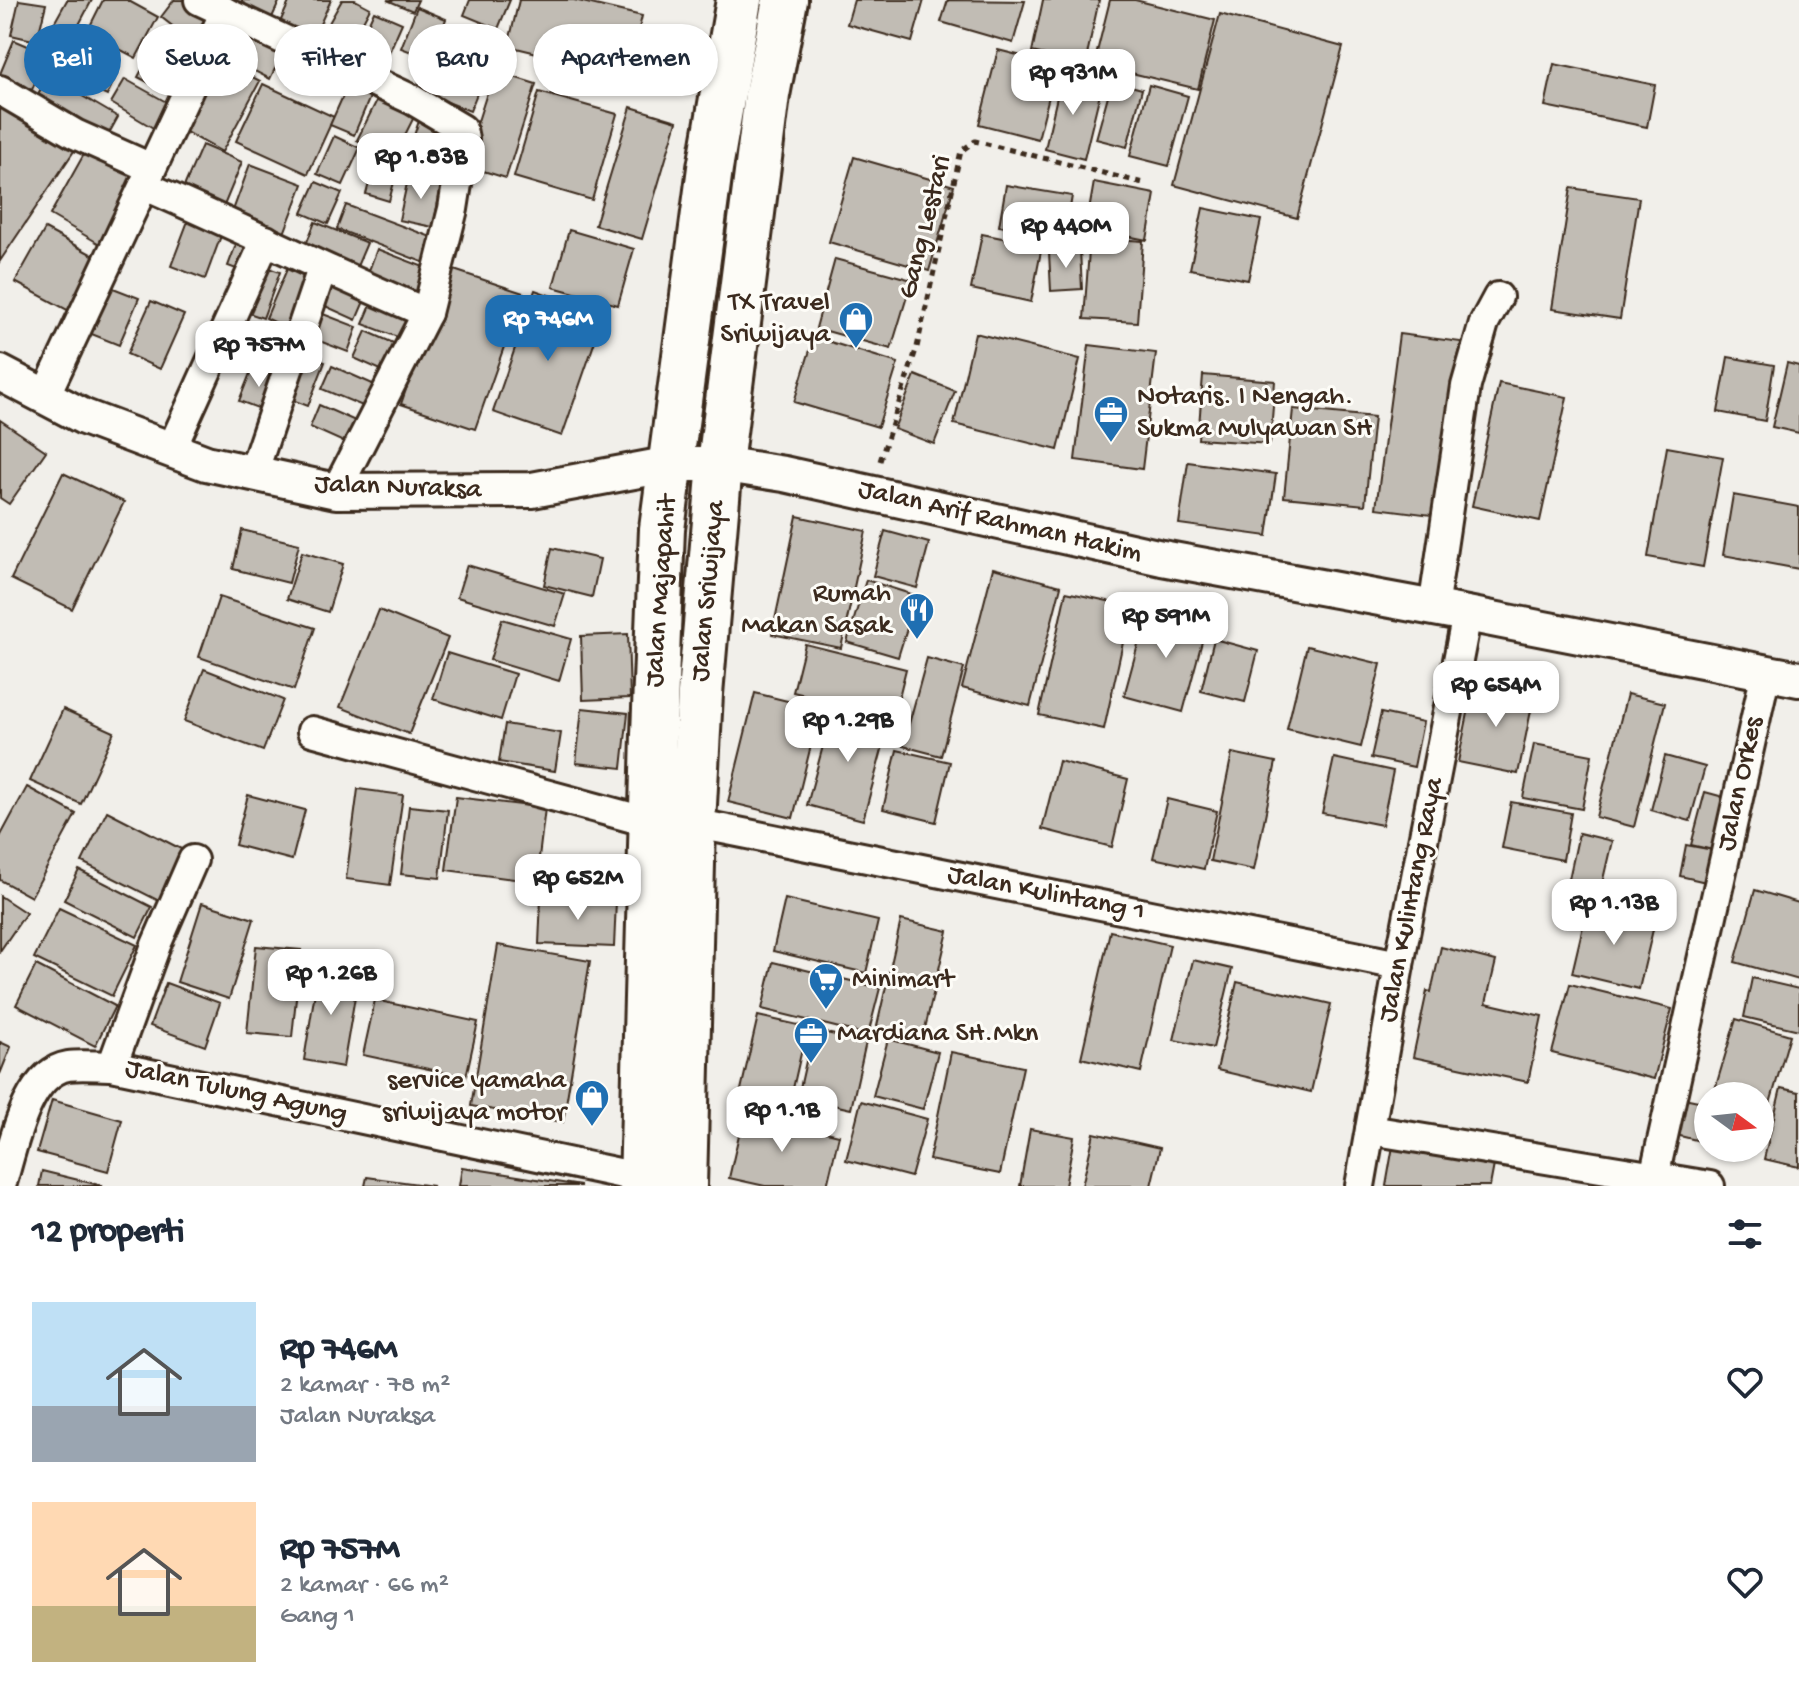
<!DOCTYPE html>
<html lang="id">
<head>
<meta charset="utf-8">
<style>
	:root { --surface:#fff; --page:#f2f2f3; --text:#1f2937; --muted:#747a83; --accent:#1f6fb2 }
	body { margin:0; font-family:"Gochi Hand",sans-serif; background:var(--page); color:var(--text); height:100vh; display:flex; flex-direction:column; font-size:30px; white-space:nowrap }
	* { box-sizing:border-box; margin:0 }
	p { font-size:26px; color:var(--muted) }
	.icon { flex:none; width:44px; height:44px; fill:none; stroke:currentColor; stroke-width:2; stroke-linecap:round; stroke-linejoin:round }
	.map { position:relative; height:1186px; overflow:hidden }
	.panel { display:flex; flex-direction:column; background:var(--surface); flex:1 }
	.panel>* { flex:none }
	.guide { position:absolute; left:24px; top:24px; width:800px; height:72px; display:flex; gap:16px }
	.needle { width:52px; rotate:105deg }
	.tools { position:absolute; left:1694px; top:1082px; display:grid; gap:16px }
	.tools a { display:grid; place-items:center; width:80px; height:80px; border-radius:50%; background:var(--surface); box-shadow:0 2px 6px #0004; font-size:40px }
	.price { position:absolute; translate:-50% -68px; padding:0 18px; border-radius:16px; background:#fff; color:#222; font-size:26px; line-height:52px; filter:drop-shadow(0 2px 4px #0008) }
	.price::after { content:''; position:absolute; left:50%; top:48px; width:24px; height:18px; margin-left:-12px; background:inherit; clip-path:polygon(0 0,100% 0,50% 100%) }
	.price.selected { background:var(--accent); color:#fff }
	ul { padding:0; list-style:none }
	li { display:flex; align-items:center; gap:24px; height:200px; padding:0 32px }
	li span { display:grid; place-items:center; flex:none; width:224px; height:160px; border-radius:0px; color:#555 }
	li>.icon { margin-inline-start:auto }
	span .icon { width:96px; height:96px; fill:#fffc; stroke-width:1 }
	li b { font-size:34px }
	h2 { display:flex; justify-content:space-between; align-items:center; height:96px; padding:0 32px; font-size:34px }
	.pill { padding:0 28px; border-radius:36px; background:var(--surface); box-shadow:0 2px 6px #0004; font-size:28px; line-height:72px }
	.pill.selected { background:var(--accent); color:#fff }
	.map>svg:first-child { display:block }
</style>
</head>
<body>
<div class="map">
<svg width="1799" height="1186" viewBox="0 0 1799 1186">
	<rect width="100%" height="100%" fill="#f1efea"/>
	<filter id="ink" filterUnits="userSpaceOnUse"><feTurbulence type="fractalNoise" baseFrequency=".0125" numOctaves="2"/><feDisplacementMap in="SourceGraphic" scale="16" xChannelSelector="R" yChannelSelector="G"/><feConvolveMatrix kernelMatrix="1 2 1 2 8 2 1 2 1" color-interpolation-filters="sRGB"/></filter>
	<g filter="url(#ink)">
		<g fill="#c1bcb4" stroke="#3b2a1e" stroke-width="2">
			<polygon points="19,0 46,4 37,41 11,35"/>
			<polygon points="67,0 92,0 73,36 53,25"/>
			<polygon points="103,0 127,0 158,17 136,58 87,32"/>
			<polygon points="174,0 187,0 216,22 198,46 161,17"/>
			<polygon points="242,0 280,0 270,22 239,7"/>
			<polygon points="290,0 331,0 311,44 277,29"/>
			<polygon points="342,0 355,0 370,8 344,58 317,44"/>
			<polygon points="387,0 418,0 413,11"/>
			<polygon points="470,0 510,0 498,29 464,15"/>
			<polygon points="519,0 574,0 642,16 628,75 508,46"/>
			<polygon points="854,0 924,0 912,42 847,24"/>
			<polygon points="948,0 1025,1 1013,43 941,22"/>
			<polygon points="1043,0 1099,0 1085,64 1032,52"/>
			<polygon points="1110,0 1135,0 1215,20 1198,89 1094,64"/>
			<polygon points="417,7 446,19 430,59 401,48"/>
			<polygon points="374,11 402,23 377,80 349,67"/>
			<polygon points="1220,14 1343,47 1297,218 1174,185"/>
			<polygon points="228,19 285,48 270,79 212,49"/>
			<polygon points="457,27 497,43 470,111 430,95"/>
			<polygon points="163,30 197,47 172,95 138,77"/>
			<polygon points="14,40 47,54 29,97 0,84 0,74"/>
			<polygon points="64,44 119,69 107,96 52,71"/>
			<polygon points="998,50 1057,65 1038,139 979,124"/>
			<polygon points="211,55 260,81 222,152 173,125"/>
			<polygon points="1554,64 1655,85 1647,127 1545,106"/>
			<polygon points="494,71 536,84 506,178 464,165"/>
			<polygon points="1062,75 1102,85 1084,159 1045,149"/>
			<polygon points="48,76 118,117 103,144 33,103"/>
			<polygon points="125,79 170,104 155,129 111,103"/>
			<polygon points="1112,81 1142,89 1127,147 1096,139"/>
			<polygon points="263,84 334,117 308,174 236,141"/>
			<polygon points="1149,85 1188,96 1169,166 1130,156"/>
			<polygon points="347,87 370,97 354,135 330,125"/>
			<polygon points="539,92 617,114 592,200 514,177"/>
			<polygon points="0,97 76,148 0,261"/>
			<polygon points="378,98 414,117 393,159 357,140"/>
			<polygon points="631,107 677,121 642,239 595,225"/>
			<polygon points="421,115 456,127 438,177 404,165"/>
			<polygon points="334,136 360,148 343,185 317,174"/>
			<polygon points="202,145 242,162 221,213 180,196"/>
			<polygon points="88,147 144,178 105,247 50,215"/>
			<polygon points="854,157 954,186 929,271 829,242"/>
			<polygon points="375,161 398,167 389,201 366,194"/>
			<polygon points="250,164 303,184 283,236 231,216"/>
			<polygon points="409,174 442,182 433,227 399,220"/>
			<polygon points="316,182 342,193 328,224 302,213"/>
			<polygon points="1094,182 1155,194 1147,240 1086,228"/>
			<polygon points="1006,185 1072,196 1065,237 999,226"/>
			<polygon points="1571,188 1639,198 1620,319 1552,309"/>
			<polygon points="346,205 434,238 425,263 337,229"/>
			<polygon points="1203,208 1261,220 1248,280 1190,269"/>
			<polygon points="188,221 222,233 205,279 171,266"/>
			<polygon points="315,222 367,243 352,278 301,257"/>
			<polygon points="45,229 100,259 71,312 15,282"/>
			<polygon points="569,230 634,249 618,305 553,287"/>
			<polygon points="241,231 259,237 247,273 228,266"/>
			<polygon points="982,234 1042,246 1031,302 971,289"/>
			<polygon points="1090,237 1143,241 1137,322 1084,319"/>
			<polygon points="377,249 429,269 419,295 367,276"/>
			<polygon points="1080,250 1082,289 1051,291 1049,252"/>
			<polygon points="835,259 912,280 891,349 816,328"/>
			<polygon points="257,264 280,272 263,318 240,310"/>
			<polygon points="448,268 523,293 475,429 401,404"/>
			<polygon points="287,269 315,282 293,331 266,318"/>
			<polygon points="326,274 368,292 356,320 314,301"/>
			<polygon points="108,286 139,298 119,345 89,333"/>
			<polygon points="535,290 604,315 562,436 493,412"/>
			<polygon points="374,298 411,312 400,338 363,324"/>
			<polygon points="151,301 184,315 160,369 127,354"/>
			<polygon points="310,309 357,327 348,352 301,334"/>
			<polygon points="232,321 264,334 250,370 218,358"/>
			<polygon points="366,331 405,348 392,375 354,358"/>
			<polygon points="975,333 1080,359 1058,450 954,424"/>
			<polygon points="1399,334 1461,342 1439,516 1376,508"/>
			<polygon points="814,337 898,363 878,427 794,402"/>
			<polygon points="1089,345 1156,353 1142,469 1075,460"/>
			<polygon points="300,352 325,362 308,406 282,396"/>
			<polygon points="1728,357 1774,365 1765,421 1718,412"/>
			<polygon points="1787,363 1799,366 1799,433 1772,427"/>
			<polygon points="253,366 280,377 266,411 239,401"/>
			<polygon points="332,366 375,385 365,407 322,389"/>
			<polygon points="915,375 955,391 934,444 894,429"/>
			<polygon points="1203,375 1275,381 1270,444 1198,439"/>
			<polygon points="1499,383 1567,397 1540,521 1472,506"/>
			<polygon points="319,405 360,423 350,445 310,427"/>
			<polygon points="1293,409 1374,417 1365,505 1284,497"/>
			<polygon points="0,420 46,451 9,504 0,498"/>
			<polygon points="1667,447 1723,457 1703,567 1648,557"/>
			<polygon points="1188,462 1276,474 1267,536 1179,524"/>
			<polygon points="63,473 124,502 72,609 11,579"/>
			<polygon points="1733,495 1799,507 1799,569 1723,555"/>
			<polygon points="797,516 866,531 841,648 772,634"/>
			<polygon points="242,530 299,544 289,583 233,569"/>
			<polygon points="885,531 929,543 917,588 873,576"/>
			<polygon points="552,548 600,559 592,597 544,585"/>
			<polygon points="302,552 343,564 328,612 287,599"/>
			<polygon points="467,565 565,594 555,626 457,597"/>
			<polygon points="993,568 1061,586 1030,706 962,688"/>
			<polygon points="866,580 917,596 898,657 847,642"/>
			<polygon points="1066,592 1131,606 1104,729 1039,715"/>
			<polygon points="219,597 315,628 294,690 199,657"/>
			<polygon points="1148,608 1207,623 1183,712 1124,696"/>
			<polygon points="379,610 448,638 409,734 340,707"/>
			<polygon points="502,619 571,639 559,681 490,660"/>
			<polygon points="628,634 630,698 583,700 581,636"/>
			<polygon points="1214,639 1258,651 1245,702 1201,691"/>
			<polygon points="805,644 906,669 894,717 793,692"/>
			<polygon points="1307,646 1381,664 1361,747 1287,729"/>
			<polygon points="447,653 515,674 501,720 433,699"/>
			<polygon points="927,658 964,668 941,756 903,746"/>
			<polygon points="204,669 283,700 263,751 184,721"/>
			<polygon points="1474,684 1534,696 1518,774 1458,762"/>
			<polygon points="755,693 820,709 793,818 728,802"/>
			<polygon points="1627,694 1665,703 1634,827 1596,817"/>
			<polygon points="582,708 628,713 622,768 576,763"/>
			<polygon points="63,709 114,732 81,804 30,781"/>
			<polygon points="833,709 889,724 863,820 807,805"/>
			<polygon points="1381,713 1423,722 1414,767 1371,758"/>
			<polygon points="505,724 561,733 555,771 499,762"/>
			<polygon points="1534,744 1592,755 1582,809 1523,798"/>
			<polygon points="897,750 950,762 936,822 883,809"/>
			<polygon points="1232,753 1276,762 1254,870 1210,861"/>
			<polygon points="1665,756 1705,767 1690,821 1651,810"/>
			<polygon points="1334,758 1393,771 1382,825 1322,813"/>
			<polygon points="1059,761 1128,779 1112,847 1042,829"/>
			<polygon points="27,787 76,814 31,897 0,880 0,837"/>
			<polygon points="358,789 403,795 390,885 346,879"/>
			<polygon points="1705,792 1727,798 1713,850 1691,845"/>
			<polygon points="248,795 305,810 292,860 235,845"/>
			<polygon points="456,797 545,808 536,882 446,870"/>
			<polygon points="1167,799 1217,811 1204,869 1153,858"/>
			<polygon points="1511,802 1571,813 1563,860 1502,848"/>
			<polygon points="409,806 448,810 440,878 401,874"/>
			<polygon points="107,811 187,852 161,902 82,862"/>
			<polygon points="1579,833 1612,841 1598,901 1566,893"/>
			<polygon points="1686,845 1713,850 1706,882 1680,876"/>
			<polygon points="79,870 152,907 137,937 64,900"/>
			<polygon points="1755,890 1799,903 1799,980 1735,962"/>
			<polygon points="0,896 26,913 0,951"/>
			<polygon points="541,898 616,901 614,947 539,944"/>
			<polygon points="785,899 878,921 866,973 773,951"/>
			<polygon points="202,903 254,919 229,999 177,982"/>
			<polygon points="1588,905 1655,921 1639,989 1572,973"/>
			<polygon points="59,908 137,945 112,996 34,958"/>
			<polygon points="901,920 948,931 923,1037 877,1026"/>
			<polygon points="1110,931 1170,945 1141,1072 1081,1058"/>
			<polygon points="498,945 590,961 563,1122 471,1106"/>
			<polygon points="256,946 301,950 292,1037 247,1033"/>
			<polygon points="1441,947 1496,961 1486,1003 1542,1016 1528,1082 1413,1057 1427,991 1431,992"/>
			<polygon points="1193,960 1232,969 1213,1048 1174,1040"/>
			<polygon points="773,962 880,988 868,1035 762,1009"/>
			<polygon points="36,965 115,1006 95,1046 16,1005"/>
			<polygon points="319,967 359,973 343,1067 304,1060"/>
			<polygon points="1752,978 1799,989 1799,1030 1744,1017"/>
			<polygon points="1237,982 1331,1004 1311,1092 1217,1070"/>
			<polygon points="166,983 220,1003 205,1046 150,1026"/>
			<polygon points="1570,984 1672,1009 1654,1079 1552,1053"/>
			<polygon points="375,1000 478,1022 466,1077 363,1055"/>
			<polygon points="758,1016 807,1027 787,1115 738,1103"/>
			<polygon points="1736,1019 1790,1035 1767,1114 1760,1112 1760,1096 1713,1096"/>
			<polygon points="813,1030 866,1042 851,1109 798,1097"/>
			<polygon points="888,1039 938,1052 923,1109 873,1096"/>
			<polygon points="0,1042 11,1047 0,1074"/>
			<polygon points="951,1052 1023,1067 1000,1174 929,1160"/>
			<polygon points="1781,1088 1799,1092 1799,1167 1764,1159"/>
			<polygon points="1684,1098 1708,1103 1708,1143 1676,1135"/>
			<polygon points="52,1100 122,1120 108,1171 37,1152"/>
			<polygon points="861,1101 927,1119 911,1177 846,1160"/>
			<polygon points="744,1113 839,1135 827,1186 765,1186 729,1178"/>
			<polygon points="1030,1129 1074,1137 1065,1186 1020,1186"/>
			<polygon points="1094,1133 1160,1148 1151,1186 1082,1186"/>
			<polygon points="1393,1146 1494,1165 1490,1186 1386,1186"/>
			<polygon points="462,1167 581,1186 459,1186"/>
			<polygon points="42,1171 103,1186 39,1186"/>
			<polygon points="367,1177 433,1186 365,1186"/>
		</g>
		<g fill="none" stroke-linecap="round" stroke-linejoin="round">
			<g stroke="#3b2a1e" stroke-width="34">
				<g id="minor">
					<polyline points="199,0 413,100 462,129 464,139 453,209 427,313 336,491"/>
					<polyline points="0,90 75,134 151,168"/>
					<path d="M145 186C240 227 331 273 427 313"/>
					<polyline points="45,396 225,12"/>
					<polyline points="171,450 266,240"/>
					<polyline points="253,473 322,269"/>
					<polyline points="1433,609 1466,386 1484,323 1498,297"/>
					<polyline points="312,731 652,823"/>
					<polyline points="693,823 1399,965"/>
					<polyline points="112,1066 156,945 193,860"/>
					<polyline points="1370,1130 1710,1186"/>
					<polyline points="1654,1177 1766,672"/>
					<path d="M1 1186C12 1151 25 1073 68 1066 82 1064 98 1066 112 1066L642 1178"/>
					<polyline points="1360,1186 1399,965 1467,614"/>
				</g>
			</g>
			<g stroke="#3b2a1e" stroke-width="40">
				<polyline id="tertiary" points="0,373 84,417 206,463 336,491 532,490 671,464 720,464 784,474 1162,558 1467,614 1799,679"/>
			</g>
			<g stroke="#3b2a1e" stroke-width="50">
				<g id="primary">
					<polyline points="642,1186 654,734 662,529 710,168 739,0"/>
					<polyline points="684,1186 693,823 700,694 720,464 767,95 785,0"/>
				</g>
			</g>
			<polyline stroke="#3b2a1e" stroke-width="5" stroke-dasharray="6 6" stroke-linecap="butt" points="880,461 917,347 961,151 975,141 1143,183"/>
			<use href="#minor" stroke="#fdfcf7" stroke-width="28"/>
			<use href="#tertiary" stroke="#fdfcf7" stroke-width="34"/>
			<use href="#primary" stroke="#fdfcf7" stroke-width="44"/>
		</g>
	</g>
	<defs>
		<g id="shop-pin" transform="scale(1.8)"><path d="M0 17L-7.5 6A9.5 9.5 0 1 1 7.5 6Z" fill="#1f6fb2" stroke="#fdfcf7"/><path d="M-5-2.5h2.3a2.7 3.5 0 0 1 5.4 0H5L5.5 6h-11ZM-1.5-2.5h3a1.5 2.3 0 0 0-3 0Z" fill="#fff"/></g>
		<g id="office-pin" transform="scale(1.8)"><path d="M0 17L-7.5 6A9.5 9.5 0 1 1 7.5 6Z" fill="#1f6fb2" stroke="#fdfcf7"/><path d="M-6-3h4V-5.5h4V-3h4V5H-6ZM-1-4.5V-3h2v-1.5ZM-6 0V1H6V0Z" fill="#fff"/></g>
		<g id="restaurant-pin" transform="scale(1.8)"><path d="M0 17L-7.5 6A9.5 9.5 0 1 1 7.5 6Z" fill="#1f6fb2" stroke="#fdfcf7"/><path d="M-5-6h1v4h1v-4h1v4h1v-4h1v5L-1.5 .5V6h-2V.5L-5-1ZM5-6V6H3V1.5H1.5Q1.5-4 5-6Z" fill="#fff"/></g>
		<g id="supermarket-pin" transform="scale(1.8)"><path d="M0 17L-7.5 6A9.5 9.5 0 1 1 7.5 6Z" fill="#1f6fb2" stroke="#fdfcf7"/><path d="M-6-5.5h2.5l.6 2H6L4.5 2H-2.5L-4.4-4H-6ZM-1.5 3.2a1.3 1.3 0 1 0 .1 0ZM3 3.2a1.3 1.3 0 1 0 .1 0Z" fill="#fff"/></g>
	</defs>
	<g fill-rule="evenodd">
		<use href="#shop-pin" x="856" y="319"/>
		<use href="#office-pin" x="1111" y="413"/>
		<use href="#restaurant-pin" x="917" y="610"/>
		<use href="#supermarket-pin" x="826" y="980"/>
		<use href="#office-pin" x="811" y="1034"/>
		<use href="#shop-pin" x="592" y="1097"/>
	</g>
	<g text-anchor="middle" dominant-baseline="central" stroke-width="6" stroke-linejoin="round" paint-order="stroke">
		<g font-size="28" fill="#3b2a1e" stroke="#fdfcf7">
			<text transform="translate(926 227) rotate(-76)">Gang Lestari</text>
			<text transform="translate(398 488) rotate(2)">Jalan Nuraksa</text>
			<text transform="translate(1000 522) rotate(13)">Jalan Arif Rahman Hakim</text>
			<text transform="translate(662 591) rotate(-86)">Jalan Majapahit</text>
			<text transform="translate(709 591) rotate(-85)">Jalan Sriwijaya</text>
			<text transform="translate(1741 784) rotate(-78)">Jalan Orkes</text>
			<text transform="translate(1046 894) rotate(11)">Jalan Kulintang 1</text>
			<text transform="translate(1412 900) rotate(-79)">Jalan Kulintang Raya</text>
			<text transform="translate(236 1092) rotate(12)">Jalan Tulung Agung</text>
		</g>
		<g font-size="28" fill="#3b2a1e" stroke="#fdfcf7" text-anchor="end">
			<text x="830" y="303">TX Travel<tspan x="830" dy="32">Sriwijaya</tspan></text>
			<text x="1137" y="397" text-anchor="start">Notaris. I Nengah.<tspan x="1137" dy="32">Sukma Mulyawan SH</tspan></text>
			<text x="891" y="594">Rumah<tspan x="891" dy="32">Makan Sasak</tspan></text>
			<text x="852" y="980" text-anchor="start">Minimart</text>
			<text x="837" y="1034" text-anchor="start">Mardiana SH.Mkn</text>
			<text x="566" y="1081">service yamaha<tspan x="566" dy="32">sriwijaya motor</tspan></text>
		</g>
	</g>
</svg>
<div class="tools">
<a><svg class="needle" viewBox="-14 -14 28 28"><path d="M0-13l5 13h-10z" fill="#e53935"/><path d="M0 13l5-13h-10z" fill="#747a83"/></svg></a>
</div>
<b class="price" style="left:1073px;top:117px">Rp 931M</b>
<b class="price" style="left:421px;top:201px">Rp 1.83B</b>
<b class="price" style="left:1066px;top:270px">Rp 440M</b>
<b class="price selected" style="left:548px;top:363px">Rp 746M</b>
<b class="price" style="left:259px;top:389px">Rp 757M</b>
<b class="price" style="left:1166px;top:660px">Rp 591M</b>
<b class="price" style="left:1496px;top:729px">Rp 654M</b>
<b class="price" style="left:848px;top:764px">Rp 1.29B</b>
<b class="price" style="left:578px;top:922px">Rp 652M</b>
<b class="price" style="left:1614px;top:947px">Rp 1.13B</b>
<b class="price" style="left:331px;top:1017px">Rp 1.26B</b>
<b class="price" style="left:782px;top:1154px">Rp 1.1B</b>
<div class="guide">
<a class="pill selected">Beli</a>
<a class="pill">Sewa</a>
<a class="pill">Filter</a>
<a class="pill">Baru</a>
<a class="pill">Apartemen</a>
</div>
</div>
<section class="panel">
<h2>12 properti<svg class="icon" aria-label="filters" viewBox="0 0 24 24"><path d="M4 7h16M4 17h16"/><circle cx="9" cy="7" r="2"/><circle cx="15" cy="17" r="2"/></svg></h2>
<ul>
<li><span style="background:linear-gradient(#bfe0f5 65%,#9aa5b1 0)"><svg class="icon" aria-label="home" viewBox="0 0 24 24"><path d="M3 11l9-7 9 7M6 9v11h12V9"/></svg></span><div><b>Rp 746M</b><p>2 kamar · 78 m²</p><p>Jalan Nuraksa</p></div><svg class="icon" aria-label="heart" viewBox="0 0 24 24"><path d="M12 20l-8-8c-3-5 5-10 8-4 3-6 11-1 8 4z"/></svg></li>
<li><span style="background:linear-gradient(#ffd9b3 65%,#c2b280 0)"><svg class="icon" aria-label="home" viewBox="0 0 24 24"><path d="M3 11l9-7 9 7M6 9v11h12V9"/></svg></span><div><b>Rp 757M</b><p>2 kamar · 66 m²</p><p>Gang 1</p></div><svg class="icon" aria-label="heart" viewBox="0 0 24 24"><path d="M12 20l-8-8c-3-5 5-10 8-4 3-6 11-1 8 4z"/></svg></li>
</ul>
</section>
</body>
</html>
